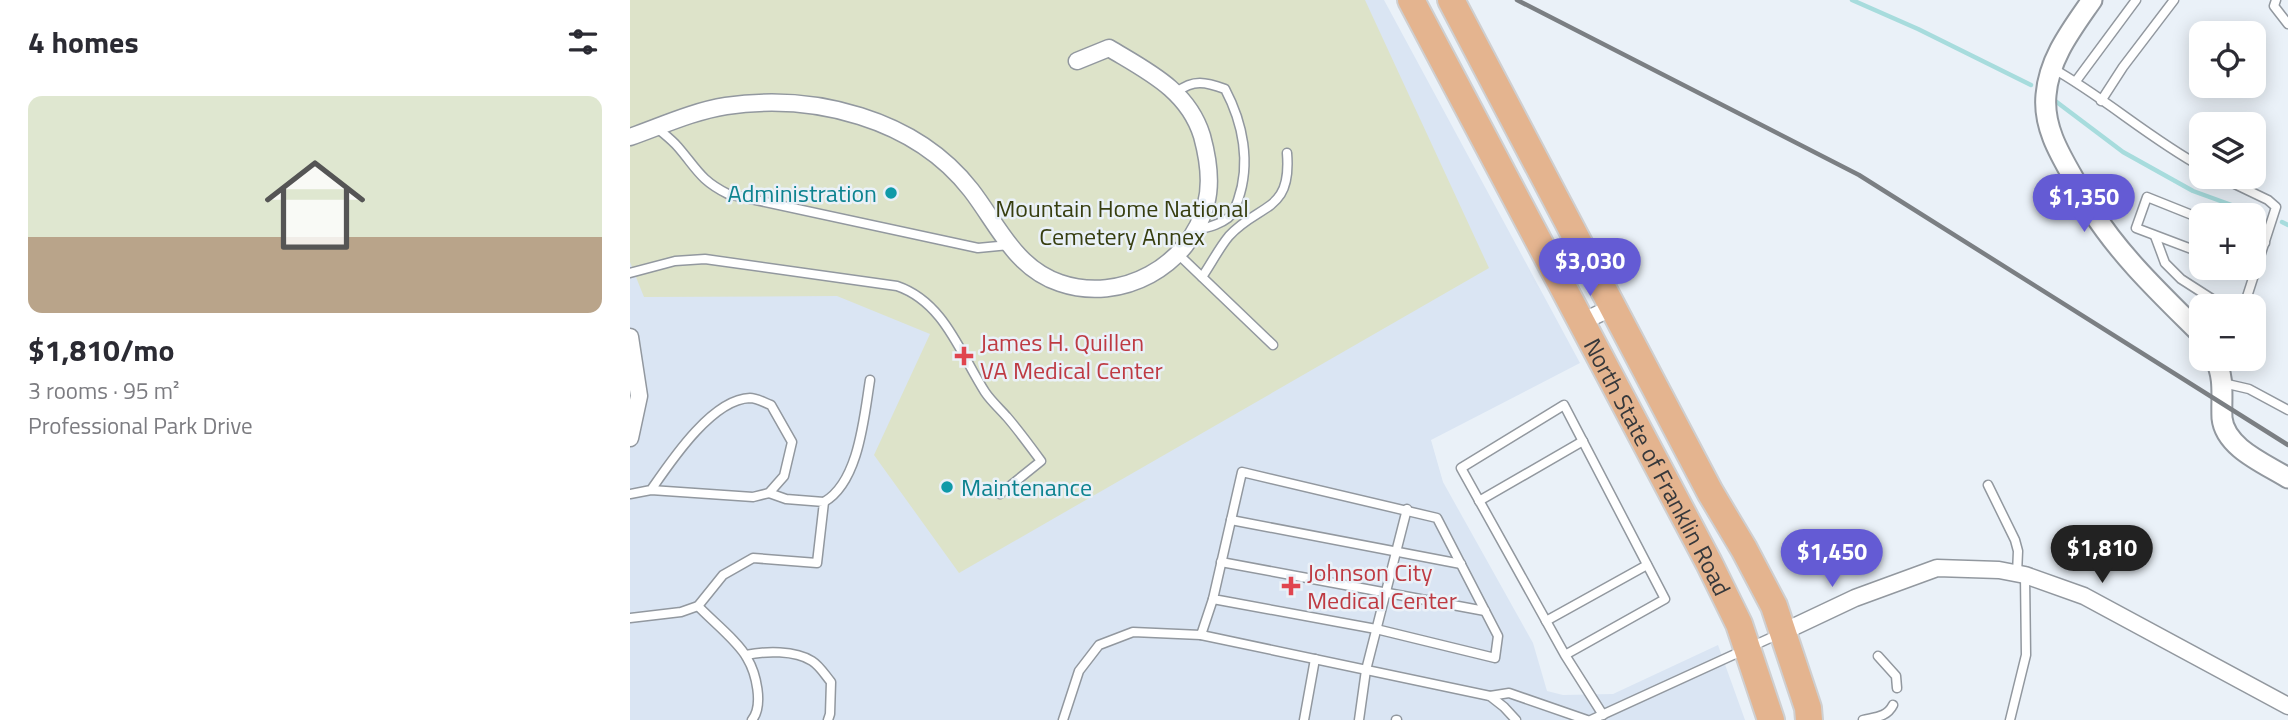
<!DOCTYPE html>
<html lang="en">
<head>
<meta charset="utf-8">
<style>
	:root { --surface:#fff; --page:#f7f7f7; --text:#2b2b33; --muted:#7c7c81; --line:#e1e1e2; --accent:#645bd4 }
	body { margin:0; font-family:"Titillium Web",sans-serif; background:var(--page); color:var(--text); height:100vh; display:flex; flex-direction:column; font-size:26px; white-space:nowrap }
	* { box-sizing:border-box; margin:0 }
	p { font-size:23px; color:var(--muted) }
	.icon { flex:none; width:38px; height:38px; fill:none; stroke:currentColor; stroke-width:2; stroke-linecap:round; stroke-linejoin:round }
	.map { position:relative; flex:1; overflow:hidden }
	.side { display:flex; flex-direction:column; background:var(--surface); width:630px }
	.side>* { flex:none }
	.buttons { position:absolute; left:1559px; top:21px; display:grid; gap:14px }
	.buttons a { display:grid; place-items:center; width:77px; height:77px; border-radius:14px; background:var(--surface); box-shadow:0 4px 18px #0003; font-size:35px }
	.price { position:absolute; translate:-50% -60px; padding:0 16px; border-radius:24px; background:var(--accent); color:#fff; font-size:23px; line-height:46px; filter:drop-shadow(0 2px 4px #0008) }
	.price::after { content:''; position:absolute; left:50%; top:42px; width:21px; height:16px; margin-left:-10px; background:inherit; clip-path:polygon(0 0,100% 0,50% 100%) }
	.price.active { background:#222; color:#fff }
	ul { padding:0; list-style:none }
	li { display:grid; align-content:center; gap:14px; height:371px; padding:0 28px }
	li+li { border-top:2px solid var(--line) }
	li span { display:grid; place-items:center; height:217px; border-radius:14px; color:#555 }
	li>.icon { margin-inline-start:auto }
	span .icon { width:126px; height:126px; fill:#fffc; stroke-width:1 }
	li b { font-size:30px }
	h2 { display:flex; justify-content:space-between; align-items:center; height:84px; padding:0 28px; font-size:30px }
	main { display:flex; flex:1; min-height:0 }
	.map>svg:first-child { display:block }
</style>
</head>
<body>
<main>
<section class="side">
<h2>4 homes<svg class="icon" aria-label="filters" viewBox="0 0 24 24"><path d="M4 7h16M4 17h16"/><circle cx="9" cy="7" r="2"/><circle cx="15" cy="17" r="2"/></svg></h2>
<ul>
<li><span style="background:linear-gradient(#dfe7d0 65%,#b9a48a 0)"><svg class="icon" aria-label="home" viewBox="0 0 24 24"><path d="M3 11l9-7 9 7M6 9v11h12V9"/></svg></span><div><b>$1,810/mo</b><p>3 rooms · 95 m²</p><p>Professional Park Drive</p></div></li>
</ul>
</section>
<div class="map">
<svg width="1658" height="720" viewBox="0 0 1658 720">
	<rect width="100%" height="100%" fill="#eaf1f8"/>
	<polygon fill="#dae5f3" points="0,0 754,0 950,363 801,440 813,482 903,643 917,691 933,695 983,694 1088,645 1115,720 0,720"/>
	<polygon fill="#dde3c9" points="0,0 735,0 859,268 329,573 244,455 300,334 207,296 14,297 0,262"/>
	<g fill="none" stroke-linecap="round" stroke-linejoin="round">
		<g stroke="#a7dcdd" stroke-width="4.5">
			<polyline points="1222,0 1288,29 1401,85"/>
			<polyline points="1424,100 1493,152 1563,191 1629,215"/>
			<polyline points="1652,222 1658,225"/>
		</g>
		<g stroke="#92989f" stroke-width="11">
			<g id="service">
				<polyline points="1646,0 1644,6 1658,24"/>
				<path d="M1422 68C1474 97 1519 138 1572 167"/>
				<polyline points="1446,81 1506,0"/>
				<path d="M547 92C563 79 576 82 595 89 613 123 621 163 608 200 606 206 603 214 598 218 589 225 578 227 567 230"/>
				<polyline points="1471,101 1493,67 1544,0"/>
				<path d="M27 128C34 134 42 140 48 147 67 169 70 180 98 194L348 248 379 245"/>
				<polyline points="1590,177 1638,200 1646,207 1614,306"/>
				<polyline points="1572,219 1517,197 1506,228 1572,253"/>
				<polyline points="1525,236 1535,263 1551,279 1593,306"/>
				<polyline points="1624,239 1635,243"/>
				<polyline points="548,254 643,345"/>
				<polyline points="1612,268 1626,273"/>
				<path d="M0 273 45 261 75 259 267 286C314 302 330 353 355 392 361 401 370 409 377 417 389 431 400 446 411 461L370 494"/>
				<path d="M572 277C581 264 589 248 599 236 629 203 662 213 657 153"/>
				<polyline points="1593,383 1619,389 1658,410"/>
				<polygon points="612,472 807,518 868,636 865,658 746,629 583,599"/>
				<polyline points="1358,485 1385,540 1388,551 1387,574"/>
				<path d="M0 494 21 490 123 497 139 493 154 476 162 442 141 405C135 403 127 398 120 398 82 399 41 461 21 490"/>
				<polyline points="849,501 953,441"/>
				<path d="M194 502C229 482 234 417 240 380"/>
				<polyline points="601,520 831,564"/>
				<polyline points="591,562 855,611"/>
				<path d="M68 606C81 620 109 642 117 658 126 673 134 705 122 720"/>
				<polyline points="0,618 51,612 68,606 93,575 123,558 187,563 194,502 156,499 139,493"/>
				<polyline points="916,621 1017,565"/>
				<polyline points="571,635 860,696 874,707 886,720"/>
				<path d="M116 655C135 651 165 650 182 661 190 666 195 675 201 682L200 714 198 720"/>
				<polyline points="935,655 1035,599 934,405 831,468 935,655 973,715"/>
				<polyline points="1248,656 1266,676 1267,688"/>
				<polyline points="860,696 879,693 957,720"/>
				<polyline points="433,720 449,671 469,645 503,632 571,635 583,599"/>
				<polyline points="674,720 685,659"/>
				<polyline points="729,720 736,670 777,509"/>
				<polyline points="766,720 767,720"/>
				<polyline points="961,720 1149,634"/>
				<path d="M1233 720C1246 717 1257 717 1263 705"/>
				<polyline points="1380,720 1396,655 1395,575"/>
			</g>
		</g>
		<g stroke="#92989f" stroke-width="19">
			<g id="minor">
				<path d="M0 137C31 126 64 111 96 106 183 93 285 118 341 190 368 225 385 268 430 283 491 304 560 266 576 204 582 182 578 158 572 136 558 90 517 71 479 48L447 61"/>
				<polyline points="952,322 983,307"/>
				<polyline points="0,337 9,396 0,438"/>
				<polyline points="1153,632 1225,598 1307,568 1369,570 1395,575 1454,596 1658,706"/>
			</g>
		</g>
		<g stroke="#92989f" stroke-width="23">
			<g id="tertiary">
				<path d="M1462 0C1442 29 1419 58 1416 95 1413 126 1429 153 1444 179 1451 189 1455 201 1462 211 1492 258 1533 296 1572 335"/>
				<path d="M1585 359C1595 378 1591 397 1592 418 1595 448 1636 464 1658 478"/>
			</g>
		</g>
		<g stroke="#cfcfd0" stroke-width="30">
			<g id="trunk">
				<path id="s1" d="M781 0 1079 563 1109 624 1141 720"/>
				<polyline points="821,0 1080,492 1114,549 1144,606 1178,708 1179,720"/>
			</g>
		</g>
		<use href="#service" stroke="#fff" stroke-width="8"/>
		<use href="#minor" stroke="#fff" stroke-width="16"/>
		<use href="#tertiary" stroke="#fff" stroke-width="19"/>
		<use href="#trunk" stroke="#e4b48f" stroke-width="26"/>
		<polyline stroke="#7b7f83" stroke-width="4.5" points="887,0 1229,175 1658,445"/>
	</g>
	<g fill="#0f9aa8" stroke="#eaf1f8" stroke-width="2.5">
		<circle cx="261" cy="193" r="7"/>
		<circle cx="317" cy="487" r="7"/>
	</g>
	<g fill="#e0444e" stroke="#eaf1f8" stroke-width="2.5">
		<path d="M330.5 345.5h7v7h7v7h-7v7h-7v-7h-7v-7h7z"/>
		<path d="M657.5 575.5h7v7h7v7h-7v7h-7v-7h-7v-7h7z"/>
	</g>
	<g text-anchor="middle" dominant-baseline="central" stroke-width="5" stroke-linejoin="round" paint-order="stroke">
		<g font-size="24" fill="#0d838f" stroke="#eaf1f8" text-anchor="end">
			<text x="247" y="193">Administration</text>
			<text x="331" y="487" text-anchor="start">Maintenance</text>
		</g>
		<g font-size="24" fill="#373e0f" stroke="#eaf1f8">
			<text x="492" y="208">Mountain Home National<tspan x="492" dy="28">Cemetery Annex</tspan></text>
		</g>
		<g font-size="24" fill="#be3a42" stroke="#eaf1f8" text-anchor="start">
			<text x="350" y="342">James H. Quillen<tspan x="350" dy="28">VA Medical Center</tspan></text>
			<text x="677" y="572">Johnson City<tspan x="677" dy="28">Medical Center</tspan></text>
		</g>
		<g font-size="24" fill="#36383b" stroke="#eaf1f8">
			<text stroke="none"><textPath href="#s1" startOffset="528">North State of Franklin Road</textPath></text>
		</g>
	</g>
</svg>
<div class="buttons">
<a><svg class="icon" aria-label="locate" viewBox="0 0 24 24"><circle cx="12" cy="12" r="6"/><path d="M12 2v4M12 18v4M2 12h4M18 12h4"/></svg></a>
<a><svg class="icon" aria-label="layers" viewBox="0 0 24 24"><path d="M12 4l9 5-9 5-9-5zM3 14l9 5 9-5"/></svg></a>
<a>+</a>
<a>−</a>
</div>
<b class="price" style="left:1454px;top:234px">$1,350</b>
<b class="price" style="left:960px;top:298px">$3,030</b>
<b class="price active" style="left:1472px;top:585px">$1,810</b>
<b class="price" style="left:1202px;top:589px">$1,450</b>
</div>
</main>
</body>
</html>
